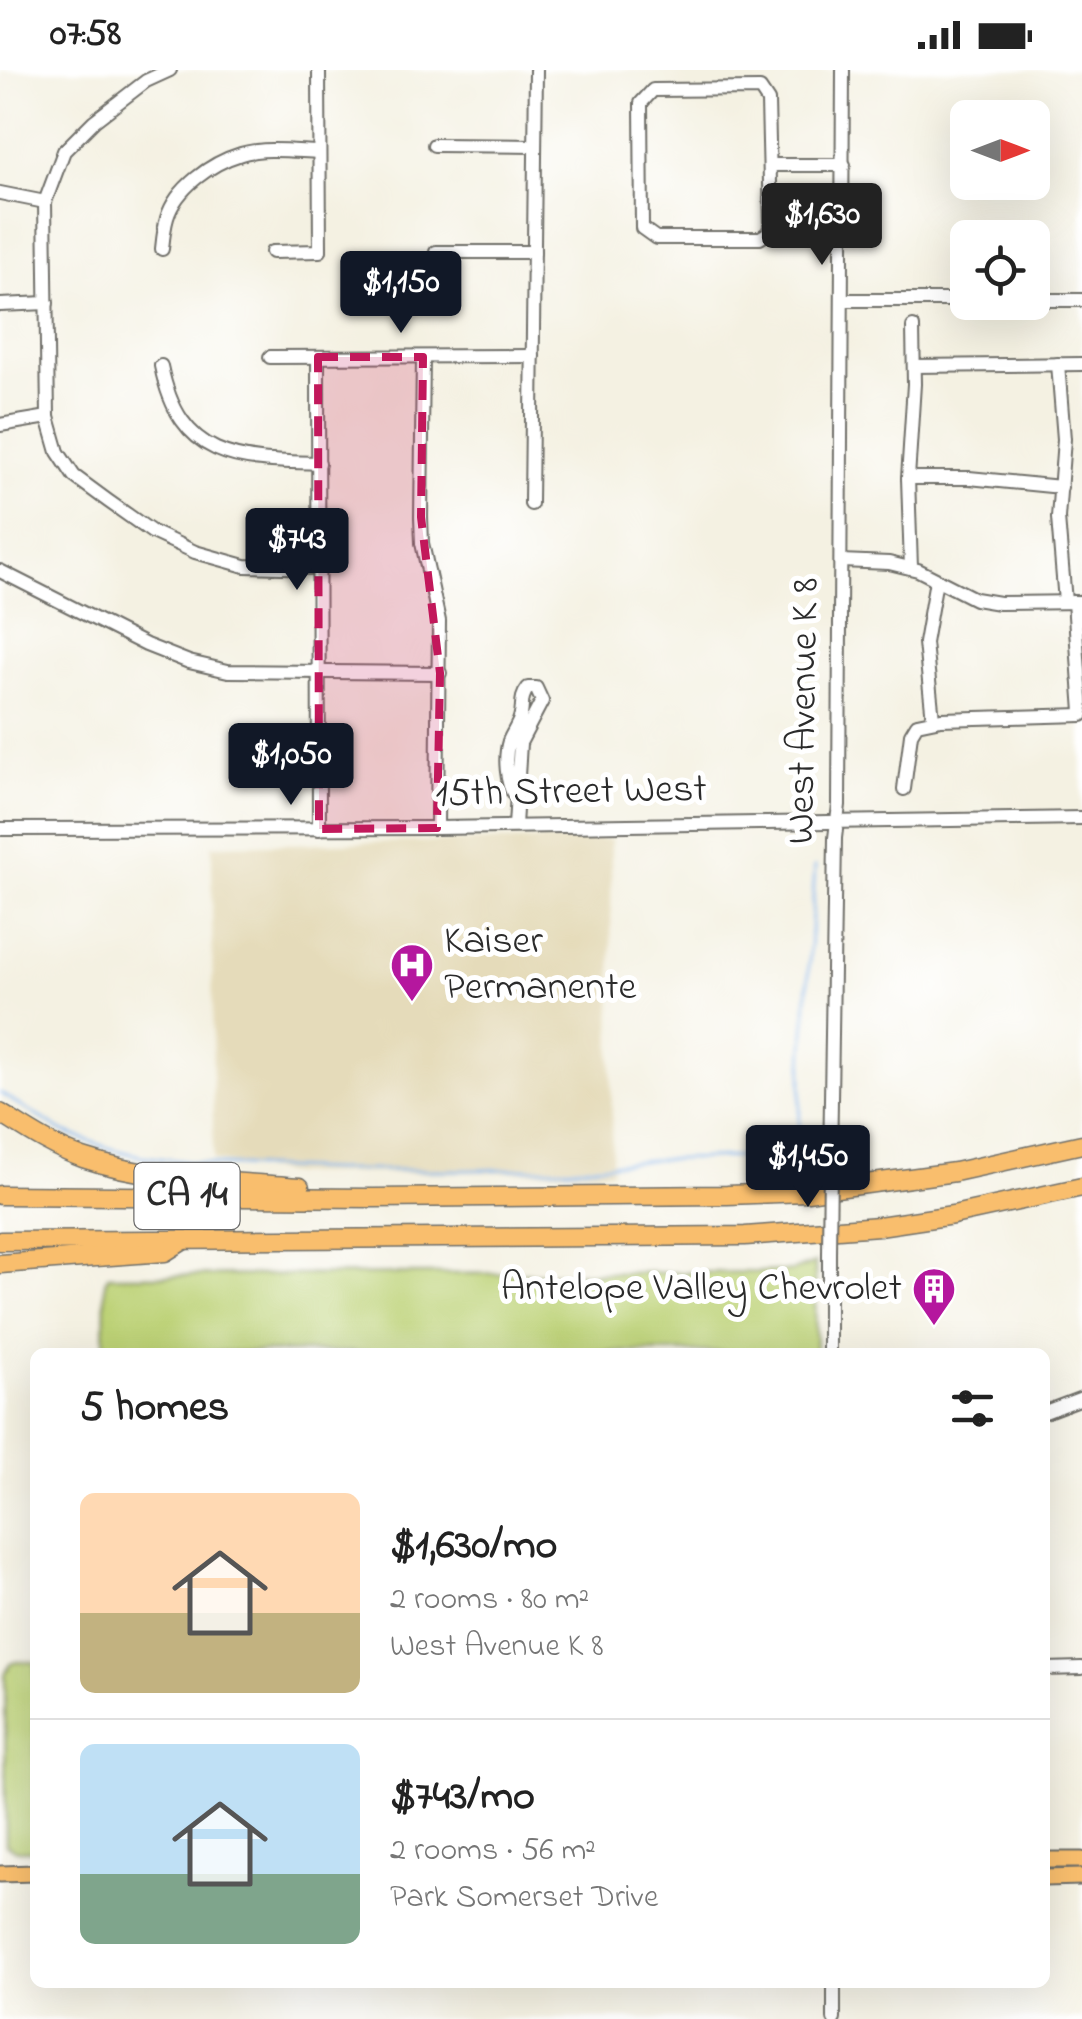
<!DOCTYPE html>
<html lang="en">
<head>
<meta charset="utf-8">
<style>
	:root { --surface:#fff; --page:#f2f2f2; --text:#222; --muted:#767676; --line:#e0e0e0; --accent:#111827 }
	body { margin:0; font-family:"Indie Flower",sans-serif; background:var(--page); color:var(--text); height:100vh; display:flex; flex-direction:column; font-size:38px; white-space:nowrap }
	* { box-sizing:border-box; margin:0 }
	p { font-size:32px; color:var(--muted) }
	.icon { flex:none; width:55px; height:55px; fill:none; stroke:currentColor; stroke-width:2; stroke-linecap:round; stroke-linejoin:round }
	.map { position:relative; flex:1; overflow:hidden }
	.drawer { position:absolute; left:30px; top:1278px; width:1020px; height:640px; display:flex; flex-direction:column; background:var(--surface); border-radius:15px; box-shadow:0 10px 40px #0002 }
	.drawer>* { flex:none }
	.needle { width:65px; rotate:90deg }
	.fabs { position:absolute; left:950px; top:30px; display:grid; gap:20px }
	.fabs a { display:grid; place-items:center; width:100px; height:100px; border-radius:15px; background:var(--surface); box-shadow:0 10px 40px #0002; font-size:50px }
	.price { position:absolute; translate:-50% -85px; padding:0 22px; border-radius:10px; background:var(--accent); color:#fff; font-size:32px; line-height:65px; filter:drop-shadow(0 2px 5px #0008) }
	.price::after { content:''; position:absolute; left:50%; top:60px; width:30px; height:22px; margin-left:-15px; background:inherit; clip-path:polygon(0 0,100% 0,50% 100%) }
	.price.current { background:#222; color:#fff }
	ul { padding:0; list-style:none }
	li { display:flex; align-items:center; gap:30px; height:250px; padding:0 50px }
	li+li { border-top:2px solid var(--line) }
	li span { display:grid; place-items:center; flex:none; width:280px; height:200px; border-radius:15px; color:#555 }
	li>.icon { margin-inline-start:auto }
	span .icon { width:120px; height:120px; fill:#fffc; stroke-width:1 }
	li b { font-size:42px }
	h2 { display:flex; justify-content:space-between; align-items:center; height:120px; padding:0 50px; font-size:42px }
	.status { display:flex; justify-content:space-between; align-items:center; height:70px; padding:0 50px; background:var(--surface); direction:ltr }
	.status svg { height:28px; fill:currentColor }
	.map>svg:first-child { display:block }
</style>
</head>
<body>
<div class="status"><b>07:58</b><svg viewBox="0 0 49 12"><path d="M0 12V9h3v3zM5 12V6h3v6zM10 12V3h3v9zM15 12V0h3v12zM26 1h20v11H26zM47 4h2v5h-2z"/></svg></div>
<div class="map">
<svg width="1082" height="1949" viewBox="0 0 1082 1949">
	<rect width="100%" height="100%" fill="#fff"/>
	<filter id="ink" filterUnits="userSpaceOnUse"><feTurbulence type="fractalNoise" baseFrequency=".01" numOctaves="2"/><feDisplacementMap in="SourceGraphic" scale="20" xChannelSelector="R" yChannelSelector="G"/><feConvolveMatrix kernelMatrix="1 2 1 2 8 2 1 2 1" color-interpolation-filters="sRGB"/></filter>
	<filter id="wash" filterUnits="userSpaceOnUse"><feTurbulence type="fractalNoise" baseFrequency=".0048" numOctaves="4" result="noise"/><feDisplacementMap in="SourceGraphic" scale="40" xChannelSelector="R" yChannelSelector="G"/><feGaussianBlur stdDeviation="2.25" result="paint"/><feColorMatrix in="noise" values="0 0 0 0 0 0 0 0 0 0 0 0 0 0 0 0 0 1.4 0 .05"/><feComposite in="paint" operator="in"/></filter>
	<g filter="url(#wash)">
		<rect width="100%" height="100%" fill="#f4f1e2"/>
		<polygon fill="#e5dbba" points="611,769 612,1101 290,1104 213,1090 212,775"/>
		<g fill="#bcd175" stroke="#747e50" stroke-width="2.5">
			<polygon points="815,1193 816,1282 104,1282 105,1212 108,1206 760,1202 792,1201"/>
			<polygon points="16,1592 35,1592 35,1780 17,1780 6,1774 5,1605 10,1594"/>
		</g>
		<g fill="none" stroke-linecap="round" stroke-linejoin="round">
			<polyline stroke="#80b4ed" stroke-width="2.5" points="0,1023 62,1061 105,1077 140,1086 217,1095 332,1100 466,1100 570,1098 650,1090 768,1086 791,1075 799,1059 815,796"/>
		</g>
	</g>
	<g filter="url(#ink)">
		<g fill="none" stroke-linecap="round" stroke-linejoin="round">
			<g stroke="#71706b" stroke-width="16">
				<g id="minor">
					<polyline points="170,0 146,11 94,51 64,81 45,132 48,347 58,382 74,406 108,431 152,462 195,482 245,496 319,498"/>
					<polygon points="760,19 768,31 771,154 768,163 760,168 656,168 642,158 641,33 653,20"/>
					<polyline points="434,75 535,76"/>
					<polyline points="771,95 844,95"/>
					<polyline points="0,123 45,132"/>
					<path d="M162 179C163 169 164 158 167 148 176 118 211 93 241 84 265 77 293 81 318 82"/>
					<polyline points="272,182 320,181 319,0"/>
					<polyline points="436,182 534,182"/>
					<polyline points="843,230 968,230"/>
					<polyline points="1032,230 1082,230"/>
					<polyline points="0,235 47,233"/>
					<polyline points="270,287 533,286"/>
					<polyline points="318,287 319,759"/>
					<polyline points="423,287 421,447 422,473 439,551 437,758"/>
					<polyline points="1058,294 1064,369 1058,448 1065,532"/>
					<path d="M161 296C180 390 237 391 319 393"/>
					<polyline points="914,296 1082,294"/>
					<polyline points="0,355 48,347"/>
					<polyline points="908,408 969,408 1061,417"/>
					<polyline points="531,434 536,0"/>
					<polyline points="841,491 889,493 918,500 975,529 999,533 1082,532"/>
					<polyline points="911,498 908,408 914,314 913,257"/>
					<polyline points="0,501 146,575 189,592 228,601 440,603"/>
					<polyline points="1074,532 1082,642"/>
					<polyline points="933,649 925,573 936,510"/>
					<polyline points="904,719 911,664 917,654 941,649 1082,645"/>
					<path d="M515 727C506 713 504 687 509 671 512 663 518 656 520 648 524 637 519 629 528 618H536L542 631 520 673 515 756"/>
					<polyline points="0,759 437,758 1082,748"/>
					<polyline points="830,1095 835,768 839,735 843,0"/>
					<polyline points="829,1282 829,1184"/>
					<polyline points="1045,1342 1082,1328"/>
					<polyline points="1045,1599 1082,1598"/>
					<polyline points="834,1912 834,1949"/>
				</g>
			</g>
			<g stroke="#71706b" stroke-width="19">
				<g id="major">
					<polyline points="1045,1790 1082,1790"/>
					<polyline points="0,1804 35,1803"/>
					<polyline points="1045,1808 1082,1807"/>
				</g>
			</g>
			<g stroke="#71706b" stroke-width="21">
				<g id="highway">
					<path d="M0 1043C27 1060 52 1077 83 1088 151 1111 229 1111 300 1117"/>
					<polyline points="0,1125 373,1128 727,1125 807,1122 955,1102 1082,1074"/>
					<polyline points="0,1171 745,1166 879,1156 953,1145 1082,1117"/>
					<polyline points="0,1194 165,1182 184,1170"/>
				</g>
			</g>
			<use href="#minor" stroke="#fff" stroke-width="12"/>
			<use href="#major" stroke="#f9be6d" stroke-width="15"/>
			<use href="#highway" stroke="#f9be6d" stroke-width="18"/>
			<g stroke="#71706b" stroke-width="16" stroke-linecap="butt">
				<polyline id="minor-bridge" points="829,1184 830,1095"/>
			</g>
			<use href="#minor-bridge" stroke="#fff" stroke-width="12"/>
		</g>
	</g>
	<path fill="#c2185b" fill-opacity="0.2" stroke="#c2185b" stroke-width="8" stroke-dasharray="20 12" stroke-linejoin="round" d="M318 287H423L421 447 440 603 437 758 319 759Z"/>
	<defs>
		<g id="hospital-pin" transform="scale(2.25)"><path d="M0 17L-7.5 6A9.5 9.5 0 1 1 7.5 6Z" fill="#b5179e" stroke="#fff"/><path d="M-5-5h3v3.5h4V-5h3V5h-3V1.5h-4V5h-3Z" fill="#fff"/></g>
		<g id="building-pin" transform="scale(2.25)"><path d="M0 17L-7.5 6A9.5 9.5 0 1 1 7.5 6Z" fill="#b5179e" stroke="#fff"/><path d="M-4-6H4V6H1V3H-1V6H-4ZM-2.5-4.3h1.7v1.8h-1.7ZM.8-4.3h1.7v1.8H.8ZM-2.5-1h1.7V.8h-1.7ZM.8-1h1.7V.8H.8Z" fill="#fff"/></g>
	</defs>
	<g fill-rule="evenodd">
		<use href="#hospital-pin" x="412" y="895"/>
		<use href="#building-pin" x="934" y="1219"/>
	</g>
	<g text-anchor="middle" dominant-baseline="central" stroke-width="10" stroke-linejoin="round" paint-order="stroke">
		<rect fill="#fff" stroke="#6b6b6b" stroke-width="2.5" x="134.5" y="1093" width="105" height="66" rx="8"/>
		<g font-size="38" font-weight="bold" fill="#2b2b2b">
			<text x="187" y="1126">CA 14</text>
		</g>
		<g font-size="40" fill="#2b2b2b" stroke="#fff">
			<text transform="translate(805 641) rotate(-89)">West Avenue K 8</text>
			<text transform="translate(571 723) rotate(-1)">15th Street West</text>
		</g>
		<g font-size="40" fill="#2b2b2b" stroke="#fff" text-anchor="start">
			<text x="444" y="872">Kaiser<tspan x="444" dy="46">Permanente</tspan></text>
			<text x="902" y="1219" text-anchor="end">Antelope Valley Chevrolet</text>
		</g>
	</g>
</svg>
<div class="fabs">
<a><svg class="needle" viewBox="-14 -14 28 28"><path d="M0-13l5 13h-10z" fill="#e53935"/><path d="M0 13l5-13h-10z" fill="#767676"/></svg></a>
<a><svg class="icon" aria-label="locate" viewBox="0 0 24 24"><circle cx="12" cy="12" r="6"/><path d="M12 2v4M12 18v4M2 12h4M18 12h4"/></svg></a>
</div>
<b class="price current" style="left:822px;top:198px">$1,630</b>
<b class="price" style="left:401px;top:266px">$1,150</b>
<b class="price" style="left:297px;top:523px">$743</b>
<b class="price" style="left:291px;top:738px">$1,050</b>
<b class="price" style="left:808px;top:1140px">$1,450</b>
<section class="drawer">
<h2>5 homes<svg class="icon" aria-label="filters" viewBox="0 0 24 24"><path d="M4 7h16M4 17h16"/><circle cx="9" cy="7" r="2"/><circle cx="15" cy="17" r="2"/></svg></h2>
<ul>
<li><span style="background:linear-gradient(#ffd9b3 60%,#c2b280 0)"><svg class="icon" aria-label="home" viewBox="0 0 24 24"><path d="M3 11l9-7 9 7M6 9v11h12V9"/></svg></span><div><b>$1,630/mo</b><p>2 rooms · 80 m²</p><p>West Avenue K 8</p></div></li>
<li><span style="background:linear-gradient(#bfe0f5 65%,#7fa58c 0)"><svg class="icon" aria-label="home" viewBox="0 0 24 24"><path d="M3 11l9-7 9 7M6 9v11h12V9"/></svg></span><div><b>$743/mo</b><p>2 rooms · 56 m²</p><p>Park Somerset Drive</p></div></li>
</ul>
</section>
</div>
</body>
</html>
